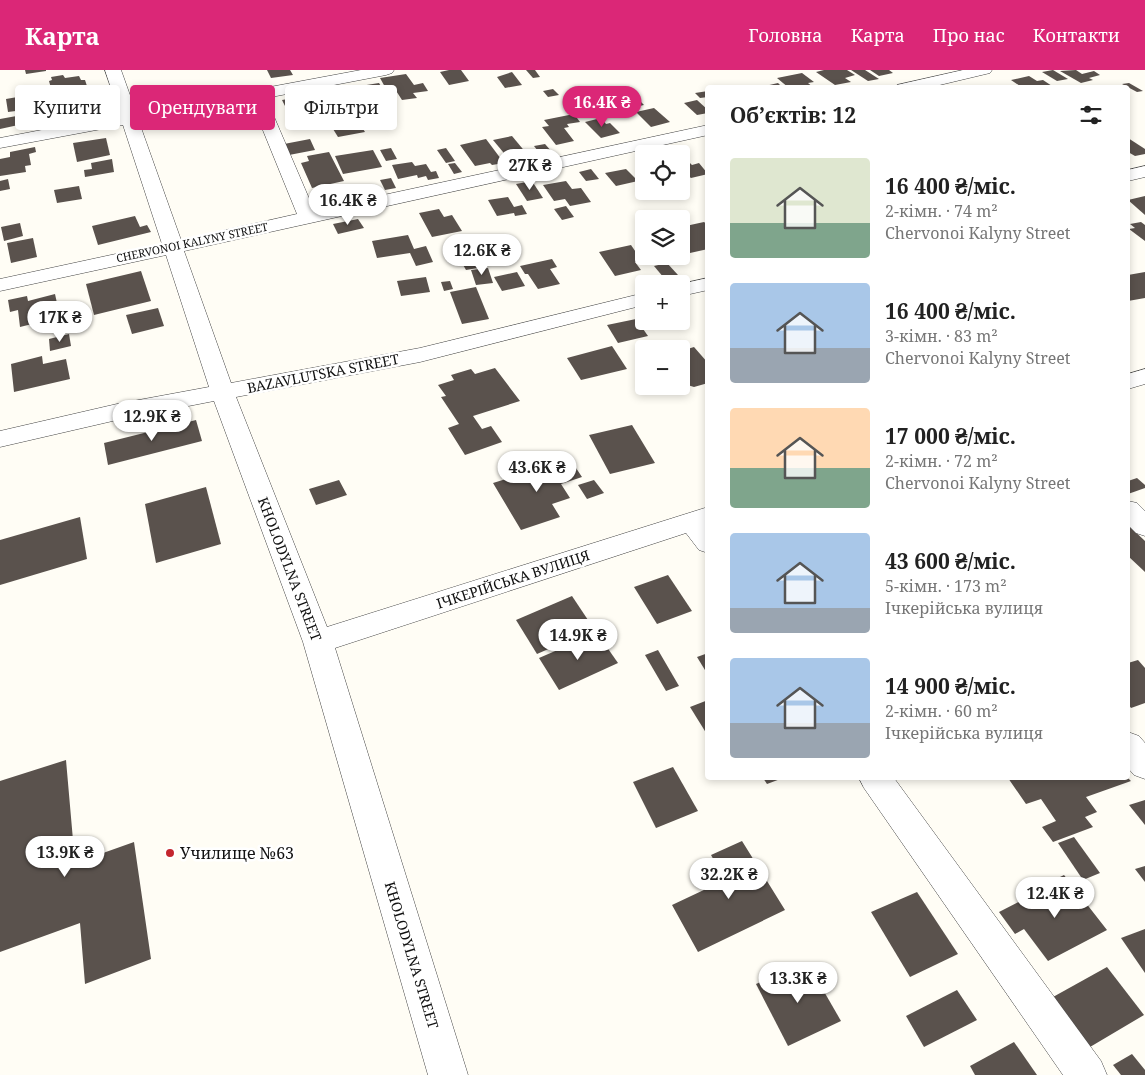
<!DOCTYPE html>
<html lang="uk">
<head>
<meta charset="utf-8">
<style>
	:root { --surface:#fff; --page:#f6f6f6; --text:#222; --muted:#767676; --accent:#db2777 }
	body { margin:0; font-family:"Noto Serif",serif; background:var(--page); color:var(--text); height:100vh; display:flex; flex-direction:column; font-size:19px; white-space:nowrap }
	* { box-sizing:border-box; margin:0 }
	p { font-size:16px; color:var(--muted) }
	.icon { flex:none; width:28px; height:28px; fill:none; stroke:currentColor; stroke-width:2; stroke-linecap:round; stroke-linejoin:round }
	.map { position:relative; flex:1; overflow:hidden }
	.drawer { position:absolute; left:705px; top:15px; width:425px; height:695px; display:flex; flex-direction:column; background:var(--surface); border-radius:5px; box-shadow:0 2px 8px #0003 }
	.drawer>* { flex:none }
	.top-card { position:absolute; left:15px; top:15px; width:475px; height:45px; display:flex; gap:10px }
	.buttons { position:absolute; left:635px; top:75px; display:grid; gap:10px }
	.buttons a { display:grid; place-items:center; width:55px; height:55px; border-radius:5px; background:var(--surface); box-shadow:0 2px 8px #0003; font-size:25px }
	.price { position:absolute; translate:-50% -42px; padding:0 11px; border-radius:18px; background:#fff; color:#222; font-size:16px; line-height:32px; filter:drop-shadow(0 1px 2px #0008) }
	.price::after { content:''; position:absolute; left:50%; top:30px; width:15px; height:11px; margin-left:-8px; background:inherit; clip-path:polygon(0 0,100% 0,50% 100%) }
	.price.current { background:var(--accent); color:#fff }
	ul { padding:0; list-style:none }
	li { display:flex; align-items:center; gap:15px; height:125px; padding:0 25px }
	li span { display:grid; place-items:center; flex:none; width:140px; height:100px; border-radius:5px; color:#555 }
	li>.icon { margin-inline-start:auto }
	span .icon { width:60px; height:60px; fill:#fffc; stroke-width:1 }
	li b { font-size:21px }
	h2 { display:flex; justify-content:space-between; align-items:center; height:60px; padding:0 25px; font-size:21px }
	.pill { padding:0 18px; border-radius:5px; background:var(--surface); box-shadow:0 2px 8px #0003; font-size:18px; line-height:45px }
	.pill.current { background:var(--accent); color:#fff }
	header { display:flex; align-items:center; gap:30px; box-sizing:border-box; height:70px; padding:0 25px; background:var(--accent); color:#fff }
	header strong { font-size:24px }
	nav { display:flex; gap:28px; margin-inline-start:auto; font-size:18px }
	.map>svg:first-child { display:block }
</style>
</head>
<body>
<header>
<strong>Карта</strong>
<nav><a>Головна</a><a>Карта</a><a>Про нас</a><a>Контакти</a></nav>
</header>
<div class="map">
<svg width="1145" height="1005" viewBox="0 0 1145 1005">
	<rect width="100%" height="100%" fill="#fffdf5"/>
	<g fill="#5a524d">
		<polygon points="25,0 46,0 46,1 26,4"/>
		<polygon points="267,0 290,0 293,5 271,8"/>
		<polygon points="449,0 461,0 469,11 449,15 440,2"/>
		<polygon points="526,0 535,0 540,7 533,8"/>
		<polygon points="824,0 847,0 855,5 845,8 851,12 835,15 816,2"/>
		<polygon points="851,0 865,0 879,9 868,11"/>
		<polygon points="870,0 889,0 893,3 879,6"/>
		<polygon points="1053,0 1068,9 1057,11 1042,2"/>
		<polygon points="1076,0 1082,4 1094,1 1100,5 1089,8 1093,10 1081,13 1060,1"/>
		<polygon points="512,2 522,15 505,18 497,7"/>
		<polygon points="802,3 814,12 808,13 814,18 789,18 777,8"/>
		<polygon points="406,4 414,15 423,13 428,21 413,23 417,28 402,30 393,16 385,17 380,8"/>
		<polygon points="63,5 65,8 79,6 81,10 85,10 87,16 52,22 49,11 52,10 51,7"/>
		<polygon points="1029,6 1037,11 1043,10 1055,18 1023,18 1011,10"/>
		<polygon points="379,13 387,26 349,32 342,19"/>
		<polygon points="778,13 783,18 761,18 761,17"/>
		<polygon points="1129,13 1143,21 1137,22 1122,14"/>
		<polygon points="553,19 559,25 548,27 543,21"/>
		<polygon points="708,21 708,27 700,28 695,23"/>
		<polygon points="633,24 644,35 630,38 619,27"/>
		<polygon points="29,25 31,39 8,42 6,29"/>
		<polygon points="90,25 94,42 58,48 54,31"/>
		<polygon points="304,26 306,29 314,27 326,43 300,49 295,40 288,42 282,30"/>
		<polygon points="344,30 348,37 337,38 333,32"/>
		<polygon points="697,30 708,40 708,43 697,45 684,33"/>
		<polygon points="654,38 670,52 651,57 636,42"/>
		<polygon points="335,44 339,54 304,60 300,50"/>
		<polygon points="574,44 580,52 567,54 569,57 564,58 574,71 556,75 542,57 549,56 544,50"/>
		<polygon points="22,45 23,54 0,59 0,49"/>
		<polygon points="601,48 606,54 610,53 620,63 601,68 585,52"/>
		<polygon points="360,54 365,62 338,67 333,59"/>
		<polygon points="512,66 527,84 508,88 493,70"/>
		<polygon points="106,68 110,85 77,92 73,73"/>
		<polygon points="1128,68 1145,79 1145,84 1135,86 1128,82"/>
		<polygon points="310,69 315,80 289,85 284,74"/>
		<polygon points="486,69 504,93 492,95 490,93 475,96 460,75"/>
		<polygon points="545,74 552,82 541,85 534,76"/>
		<polygon points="35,77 36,82 29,84 31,95 25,96 26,102 0,106 0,89 10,87 10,82"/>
		<polygon points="391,78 397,89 386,91 380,80"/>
		<polygon points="446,78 455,91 446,93 437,80"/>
		<polygon points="373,80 382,97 343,104 335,86"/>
		<polygon points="329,82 344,111 312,118 301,93 309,91 307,86"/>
		<polygon points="681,84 692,95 699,93 708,104 691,108 685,103 681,103"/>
		<polygon points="112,89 114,102 85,107 84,100 92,99 91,93"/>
		<polygon points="412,92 415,96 426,94 431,102 436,101 439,108 428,110 426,106 418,108 417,105 398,109 392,95"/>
		<polygon points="455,93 462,102 454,104 448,94"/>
		<polygon points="591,99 599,109 586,111 579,102"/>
		<polygon points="626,99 638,111 616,116 605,103"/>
		<polygon points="391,108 396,118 385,120 380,110"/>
		<polygon points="8,109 10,119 0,121 0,111"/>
		<polygon points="532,111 543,128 527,131 516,114"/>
		<polygon points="566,111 572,119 581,118 591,132 570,136 565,129 554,131 543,115"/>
		<polygon points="79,116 82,129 57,133 54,120"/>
		<polygon points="1145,126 1145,145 1128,130"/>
		<polygon points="508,127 514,137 522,135 527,144 515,146 514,143 497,146 488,130"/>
		<polygon points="566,136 574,147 562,150 554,139"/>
		<polygon points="439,139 444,147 452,145 462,161 432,167 419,143"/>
		<polygon points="135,146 140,157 147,155 151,162 98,175 92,156"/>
		<polygon points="358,149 364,158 338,164 333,154"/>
		<polygon points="704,152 708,155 708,179 681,185 681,157"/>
		<polygon points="1141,152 1145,155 1145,171 1129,159 1135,158 1130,154"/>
		<polygon points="20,153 23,166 4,171 1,157"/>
		<polygon points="408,165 414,179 426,176 433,192 416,196 410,183 377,188 372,171"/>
		<polygon points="33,168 37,187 11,193 7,173"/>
		<polygon points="631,175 642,191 635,192 641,200 615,206 599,182"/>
		<polygon points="500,184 503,189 484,193 482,187"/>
		<polygon points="480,189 484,197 466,200 462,193"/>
		<polygon points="552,189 557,197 550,199 560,214 538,219 528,204 525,204 520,196"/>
		<polygon points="667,193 678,205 664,208 654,196"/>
		<polygon points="488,198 493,213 476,215 471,200"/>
		<polygon points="141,201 151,231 94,245 86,214"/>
		<polygon points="517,202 525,216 502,221 494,207"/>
		<polygon points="1145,202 1145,228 1128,231 1128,205"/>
		<polygon points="426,207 430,222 401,226 397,211"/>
		<polygon points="450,211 453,219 444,221 441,212"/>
		<polygon points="476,217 489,249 462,254 450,222"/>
		<polygon points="55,224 60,247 20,257 18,240 10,242 8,230 27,226 28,231"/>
		<polygon points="158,238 164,256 132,264 126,245"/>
		<polygon points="636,249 648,266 618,273 607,255"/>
		<polygon points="69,264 71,276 50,281 49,269"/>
		<polygon points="612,276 627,299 581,310 567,288"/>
		<polygon points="694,277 708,293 708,313 694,317 681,313 681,281"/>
		<polygon points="42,286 43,294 66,289 70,309 14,322 11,294"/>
		<polygon points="495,298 520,331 473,346 482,359 491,356 502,372 465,385 448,358 459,354 441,327 446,326 438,315 454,310 451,305 471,299 475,304"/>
		<polygon points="196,350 202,371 108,395 104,373"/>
		<polygon points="632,355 655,393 610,404 589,365"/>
		<polygon points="570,389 582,407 561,414 570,428 552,434 560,447 521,460 493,413"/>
		<polygon points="1137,408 1145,415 1145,418 1128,424 1128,411"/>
		<polygon points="339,410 347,425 316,435 309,419"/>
		<polygon points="594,410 604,423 587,429 578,415"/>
		<polygon points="206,417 221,474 156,493 145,434"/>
		<polygon points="80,447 87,489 0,515 0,470"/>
		<polygon points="1128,455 1145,471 1145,502 1128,486"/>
		<polygon points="668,505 692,541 657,554 634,517"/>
		<polygon points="572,526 594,559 537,584 516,550"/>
		<polygon points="597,563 618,593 559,620 539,588"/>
		<polygon points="658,580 679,616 666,621 645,585"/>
		<polygon points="708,583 708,605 697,587"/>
		<polygon points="1138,590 1145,598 1145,633 1131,638 1128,634 1128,593"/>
		<polygon points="708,630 708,666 690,637"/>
		<polygon points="66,690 75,793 134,772 151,889 85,914 80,853 0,882 0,711"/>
		<polygon points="673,697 698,741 656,758 633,712"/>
		<polygon points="763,708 783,708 767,714"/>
		<polygon points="1008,708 1128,708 1131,711 1086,727 1097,742 1085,747 1093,757 1053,772 1042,757 1056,751 1041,729 1026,734"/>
		<polygon points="1145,730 1145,755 1129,735"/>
		<polygon points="1074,767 1100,803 1083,810 1058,773"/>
		<polygon points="742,771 785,840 698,882 672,835 725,810 711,785"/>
		<polygon points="1145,796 1145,812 1135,799"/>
		<polygon points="1064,805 1107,860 1048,891 1024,859 1015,864 999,842 1048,817 1046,814"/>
		<polygon points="917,822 958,884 910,907 871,842"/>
		<polygon points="1145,859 1145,903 1121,868"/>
		<polygon points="807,892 841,951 788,976 756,914"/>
		<polygon points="1107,897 1144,945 1090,977 1053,927"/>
		<polygon points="957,920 977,950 924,977 906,946"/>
		<polygon points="1014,972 1037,1005 975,1005 970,996"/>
		<polygon points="1132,984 1145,1000 1145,1005 1121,1005 1113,995"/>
	</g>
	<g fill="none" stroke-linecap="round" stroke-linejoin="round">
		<g stroke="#444" stroke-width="1">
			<g id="minor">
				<path d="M105 0H121L136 42 361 0H394L392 3 386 5 266 28 314 140 708 55V65L184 181 231 313 420 278 644 223V235L420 292 236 327 327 557 708 437V483L699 480 686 463 335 578 468 1005H428L303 572 214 331 117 350 0 377V361L117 334 209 317 166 185 0 221V209L162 174 123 55 0 78V68L120 45ZM251 31 297 144 181 170 139 52Z"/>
				<polygon points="963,0 992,0 990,3 927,18 895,18 897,15"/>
				<polygon points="1145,96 1145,107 1128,111 1128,100"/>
				<polygon points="708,208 708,220 681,226 681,214"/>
				<polygon points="1145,299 1145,314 1128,319 1128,304"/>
				<polygon points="1128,431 1137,433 1145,441 1145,466 1136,463 1128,455"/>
				<polygon points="1128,662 1139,666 1145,673 1145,709 1134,705 1128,698"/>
				<polygon points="859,708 894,708 1101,991 1107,1005 1063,1005 864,718"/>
			</g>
		</g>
		<use href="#minor" fill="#fff" fill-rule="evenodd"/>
	</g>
	<circle fill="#c4262e" stroke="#fff" stroke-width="2" cx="170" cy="783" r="5"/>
	<g text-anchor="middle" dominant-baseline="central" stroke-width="5" stroke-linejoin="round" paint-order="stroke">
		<g font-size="11" fill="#111" stroke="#fff">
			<text transform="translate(192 172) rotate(-12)">CHERVONOI KALYNY STREET</text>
		</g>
		<g font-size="14" fill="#111" stroke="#fff">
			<text transform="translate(323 303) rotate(-11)">BAZAVLUTSKA STREET</text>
			<text transform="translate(290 499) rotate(69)">KHOLODYLNA STREET</text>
			<text transform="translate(513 509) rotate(-18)">ІЧКЕРІЙСЬКА ВУЛИЦЯ</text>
			<text transform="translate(412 885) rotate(73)">KHOLODYLNA STREET</text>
		</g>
		<g font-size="16" fill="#111" stroke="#fff" text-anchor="start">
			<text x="180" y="783">Училище №63</text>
		</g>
	</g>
</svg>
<div class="buttons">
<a><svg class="icon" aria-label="locate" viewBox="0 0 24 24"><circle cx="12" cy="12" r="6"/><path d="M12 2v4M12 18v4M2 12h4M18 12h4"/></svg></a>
<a><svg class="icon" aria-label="layers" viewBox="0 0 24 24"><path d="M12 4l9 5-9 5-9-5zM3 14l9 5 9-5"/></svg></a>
<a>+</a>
<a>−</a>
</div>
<b class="price current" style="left:602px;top:58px">16.4K ₴</b>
<b class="price" style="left:530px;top:121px">27K ₴</b>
<b class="price" style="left:348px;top:156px">16.4K ₴</b>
<b class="price" style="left:482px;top:206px">12.6K ₴</b>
<b class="price" style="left:60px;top:273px">17K ₴</b>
<b class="price" style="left:152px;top:372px">12.9K ₴</b>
<b class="price" style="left:537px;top:423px">43.6K ₴</b>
<b class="price" style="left:578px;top:591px">14.9K ₴</b>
<b class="price" style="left:65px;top:808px">13.9K ₴</b>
<b class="price" style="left:729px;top:830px">32.2K ₴</b>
<b class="price" style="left:1055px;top:849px">12.4K ₴</b>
<b class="price" style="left:798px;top:934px">13.3K ₴</b>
<div class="top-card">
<a class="pill">Купити</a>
<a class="pill current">Орендувати</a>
<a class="pill">Фільтри</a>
</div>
<section class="drawer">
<h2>Об’єктів: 12<svg class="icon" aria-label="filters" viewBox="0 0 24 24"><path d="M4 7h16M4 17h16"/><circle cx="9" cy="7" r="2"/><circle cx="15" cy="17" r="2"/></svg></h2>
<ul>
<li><span style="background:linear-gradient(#dfe7d0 65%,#7fa58c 0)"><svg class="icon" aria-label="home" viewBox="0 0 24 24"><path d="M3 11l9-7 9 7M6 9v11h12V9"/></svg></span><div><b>16 400 ₴/міс.</b><p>2-кімн. · 74 m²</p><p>Chervonoi Kalyny Street</p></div></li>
<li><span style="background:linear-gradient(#a9c7e8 65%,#9aa5b1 0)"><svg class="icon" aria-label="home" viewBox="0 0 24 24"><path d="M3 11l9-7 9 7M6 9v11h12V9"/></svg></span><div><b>16 400 ₴/міс.</b><p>3-кімн. · 83 m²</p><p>Chervonoi Kalyny Street</p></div></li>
<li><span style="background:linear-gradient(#ffd9b3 60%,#7fa58c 0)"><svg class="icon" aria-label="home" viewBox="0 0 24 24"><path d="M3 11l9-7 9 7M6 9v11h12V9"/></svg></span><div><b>17 000 ₴/міс.</b><p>2-кімн. · 72 m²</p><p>Chervonoi Kalyny Street</p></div></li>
<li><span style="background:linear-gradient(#a9c7e8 75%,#9aa5b1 0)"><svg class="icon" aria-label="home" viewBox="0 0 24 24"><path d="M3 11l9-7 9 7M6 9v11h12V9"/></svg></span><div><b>43 600 ₴/міс.</b><p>5-кімн. · 173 m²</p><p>Ічкерійська вулиця</p></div></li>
<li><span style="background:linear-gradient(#a9c7e8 65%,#9aa5b1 0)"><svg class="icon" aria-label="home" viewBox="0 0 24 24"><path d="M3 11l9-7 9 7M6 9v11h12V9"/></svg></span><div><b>14 900 ₴/міс.</b><p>2-кімн. · 60 m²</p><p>Ічкерійська вулиця</p></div></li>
</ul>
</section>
</div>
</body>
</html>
